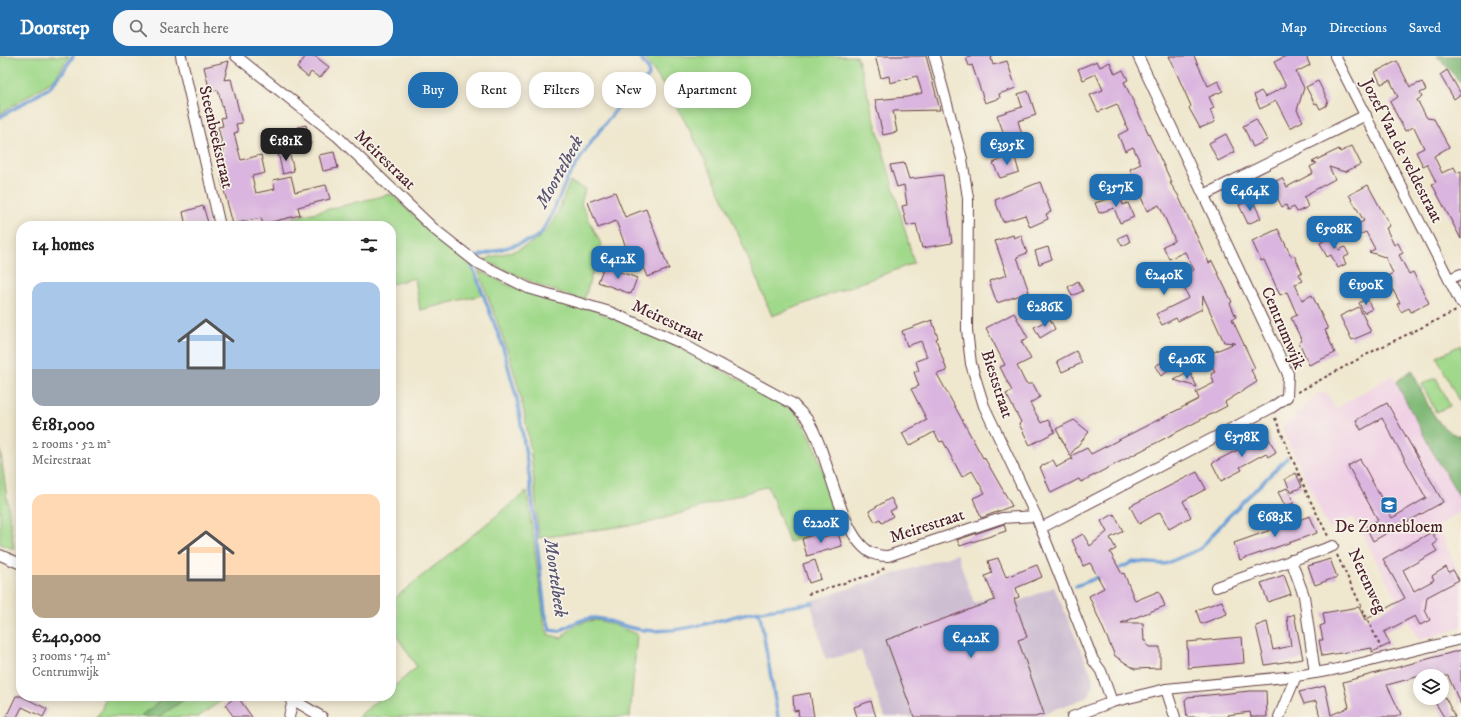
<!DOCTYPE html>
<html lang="en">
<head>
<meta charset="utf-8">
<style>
	:root { --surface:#fff; --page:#f6f6f6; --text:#222; --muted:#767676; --accent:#1f6fb2 }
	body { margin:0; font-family:"IM FELL DW Pica",serif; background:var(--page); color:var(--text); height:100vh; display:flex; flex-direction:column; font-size:15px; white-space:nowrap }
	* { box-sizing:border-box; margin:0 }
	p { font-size:13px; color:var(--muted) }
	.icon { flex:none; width:22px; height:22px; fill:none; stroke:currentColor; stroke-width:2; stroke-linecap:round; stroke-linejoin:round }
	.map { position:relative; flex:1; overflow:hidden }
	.panel { position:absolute; left:16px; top:165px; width:380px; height:480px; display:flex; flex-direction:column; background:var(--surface); border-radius:16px; box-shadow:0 2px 10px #0003 }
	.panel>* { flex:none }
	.banner { position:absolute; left:408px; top:16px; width:380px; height:36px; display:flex; gap:8px }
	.buttons { position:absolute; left:1413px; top:613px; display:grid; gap:8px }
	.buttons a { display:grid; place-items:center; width:36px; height:36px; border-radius:50%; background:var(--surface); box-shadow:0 2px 10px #0003; font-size:20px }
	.price { position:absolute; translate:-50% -34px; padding:0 9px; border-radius:8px; background:var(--accent); color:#fff; font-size:13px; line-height:26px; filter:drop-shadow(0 1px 2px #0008) }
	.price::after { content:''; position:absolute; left:50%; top:24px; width:12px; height:9px; margin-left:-6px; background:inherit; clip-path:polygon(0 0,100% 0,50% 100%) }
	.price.selected { background:#222; color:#fff }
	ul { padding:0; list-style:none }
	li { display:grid; align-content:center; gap:8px; height:212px; padding:0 16px }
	li span { display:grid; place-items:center; height:124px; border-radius:12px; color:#555 }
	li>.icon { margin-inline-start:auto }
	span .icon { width:72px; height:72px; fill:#fffc; stroke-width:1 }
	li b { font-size:17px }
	h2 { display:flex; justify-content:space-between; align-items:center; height:48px; padding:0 16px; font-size:17px }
	.chip { padding:0 14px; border-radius:16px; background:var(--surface); box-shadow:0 2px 10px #0003; font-size:14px; line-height:36px }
	.chip.selected { background:var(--accent); color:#fff }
	header { display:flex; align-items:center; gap:24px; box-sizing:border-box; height:56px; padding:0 20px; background:var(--accent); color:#fff }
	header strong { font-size:19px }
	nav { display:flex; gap:22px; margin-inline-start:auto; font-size:14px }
	.search { width:280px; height:36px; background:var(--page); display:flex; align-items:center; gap:10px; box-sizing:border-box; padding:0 14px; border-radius:16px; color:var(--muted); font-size:15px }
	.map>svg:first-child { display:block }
</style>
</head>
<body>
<header>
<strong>Doorstep</strong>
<div class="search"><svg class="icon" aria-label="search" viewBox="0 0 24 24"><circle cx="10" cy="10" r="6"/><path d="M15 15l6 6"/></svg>Search here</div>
<nav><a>Map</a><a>Directions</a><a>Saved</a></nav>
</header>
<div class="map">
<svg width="1461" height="661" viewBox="0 0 1461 661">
	<rect width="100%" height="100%" fill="#f7f3e8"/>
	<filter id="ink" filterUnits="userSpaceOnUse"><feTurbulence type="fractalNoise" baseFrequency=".025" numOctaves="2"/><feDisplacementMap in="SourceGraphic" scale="8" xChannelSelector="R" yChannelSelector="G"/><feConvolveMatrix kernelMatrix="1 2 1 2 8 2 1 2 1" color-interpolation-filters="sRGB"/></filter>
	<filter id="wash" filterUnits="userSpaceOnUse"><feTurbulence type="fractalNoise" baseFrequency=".012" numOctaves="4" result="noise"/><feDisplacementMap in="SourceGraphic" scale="16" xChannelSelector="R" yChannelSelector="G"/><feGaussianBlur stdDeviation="0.9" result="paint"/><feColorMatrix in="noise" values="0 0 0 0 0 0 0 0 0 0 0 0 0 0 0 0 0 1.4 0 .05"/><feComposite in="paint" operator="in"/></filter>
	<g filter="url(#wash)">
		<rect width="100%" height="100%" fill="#efe7ce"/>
		<polygon fill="#f0d0e5" points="1393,319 1431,393 1461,443 1461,455 1437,470 1461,522 1461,572 1419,584 1353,461 1329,473 1282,372 1319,337 1327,337 1335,353"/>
		<polygon fill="#cebed2" points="957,498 974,547 1011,533 1017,546 1054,531 1092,620 1093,630 1090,637 1085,642 1035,661 885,661 861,595 826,604 810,545"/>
		<g fill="#a1d98b" stroke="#767c5b">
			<polygon points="0,0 69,0 55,23 0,58"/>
			<path d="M643 0H857L914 207 772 260C735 171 701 78 643 0Z"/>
			<path d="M570 126 585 133 581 148 601 188 584 244 543 231 484 204C495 199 505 198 517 194 553 180 556 159 570 126Z"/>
			<polygon points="391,138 415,161 472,211 482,239 420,254 415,222 391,228 391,170 259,170"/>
			<path d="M478 214 508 229 594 254 672 287 785 348 797 358 811 381 843 468 789 486 768 430 652 466 539 482C535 437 532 391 522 347 512 301 494 258 478 214Z"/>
			<polygon points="1461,289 1461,349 1437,301"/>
			<polygon points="1436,322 1450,350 1436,356 1422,328"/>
			<polygon points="0,392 14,493 0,488"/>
			<path d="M527 435 545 571 549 579 562 582C569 571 587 562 601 565 613 568 625 574 637 578L630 661H358L382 640H391V633L417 611 391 571V545Z"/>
			<polygon points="106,640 167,640 139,661 96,661 101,655"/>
			<polygon points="189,640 228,640 198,661 159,661"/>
		</g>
		<g fill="#80b977" stroke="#656c51">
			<polygon points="1437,0 1461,0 1461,27"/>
			<path d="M1412 314C1422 334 1435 377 1461 380V443L1431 393 1396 326Z"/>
			<polygon points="167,640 189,640 159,661 139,661"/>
		</g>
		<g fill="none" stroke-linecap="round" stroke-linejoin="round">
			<g stroke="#6b9fd7" stroke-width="3.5">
				<polyline points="0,61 49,32 62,17 73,0"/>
				<polyline points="479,200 531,184 540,179 551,160 567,123 591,86 622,46 649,20 648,13 639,0"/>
				<path d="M472 209 502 288 517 343 529 418 545 556 550 574 560 575C602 549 603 569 643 574 678 578 711 566 744 558 767 553 790 551 813 547"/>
				<polyline points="1116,514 1133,506 1165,508 1200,493 1228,461 1287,402"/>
				<polyline points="1076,530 1101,520"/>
				<polyline points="758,557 760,559 778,661"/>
			</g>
		</g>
		<g id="blocks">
			<g fill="#dab5df">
				<polygon points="306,0 315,0 329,11 320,22 311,16 308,21 297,12"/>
				<polygon points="875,0 926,0 940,54 893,55 897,76 883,79 875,44 907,41 922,37 917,20 890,27 889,20 881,22"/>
				<polygon points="969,0 993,0 991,2 993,9 1007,5 1016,32 999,38 1000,42 985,47 972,9 969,10 966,2"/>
				<polygon points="1169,0 1194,0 1208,30 1218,25 1223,35 1209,41 1214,52 1210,54 1215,66 1200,72 1189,52 1191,50"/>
				<polygon points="1286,0 1306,0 1310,9 1296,16 1304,32 1297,54 1303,65 1290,72 1276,45 1260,53 1254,39 1261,35 1265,41 1286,30 1274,6"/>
				<polygon points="229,5 224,24 231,23 242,67 236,68 238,76 234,77 241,104 261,99 265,117 252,120 256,137 275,133 273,124 291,120 295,136 326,129 330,143 298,151 300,159 263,168 261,162 233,168 221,123 226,122 220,97 224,96 218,71 223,70 221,62 225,61 218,34 210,36 204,11"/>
				<polygon points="1097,5 1100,11 1110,6 1115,18 1123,14 1128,24 1124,26 1172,127 1170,127 1178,139 1209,207 1212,205 1232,246 1230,247 1236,261 1232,263 1255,312 1251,314 1257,326 1225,346 1227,350 1081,426 1079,423 1051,437 1040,411 1053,404 1057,411 1071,403 1073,404 1071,400 1087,392 1091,398 1199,343 1196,336 1214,327 1211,318 1215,316 1207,299 1235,287 1224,286 1203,240 1202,253 1178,265 1176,262 1162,269 1156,258 1189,242 1179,221 1194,214 1185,196 1169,203 1163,190 1174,185 1174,182 1159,149 1147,155 1141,141 1143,140 1130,113 1141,108 1133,91 1125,95 1118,79 1128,74 1117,48 1098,56 1090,39 1103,34 1096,18 1083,24 1078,13"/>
				<polygon points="1397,5 1410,31 1422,26 1426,34 1420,37 1422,41 1417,44 1427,62 1434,63 1449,91 1434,100 1442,117 1454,111 1457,117 1461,115 1461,183 1432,128 1436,126 1427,108 1423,110 1416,96 1424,92 1414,71 1405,75 1390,46 1398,41 1390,24 1381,28 1375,16"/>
				<polygon points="1447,14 1461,38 1454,43 1440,19"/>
				<polygon points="1318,25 1328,45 1326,50 1320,53 1317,47 1315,48 1306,31"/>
				<polygon points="1028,35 1036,59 1018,65 1023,82 1004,88 1002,79 1004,78 997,59 1022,51 1018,38"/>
				<polygon points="1256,63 1267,84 1253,91 1243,70"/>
				<polygon points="306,69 311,88 281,95 278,82 300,77 298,71"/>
				<polygon points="1226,78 1235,96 1218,105 1209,87"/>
				<polygon points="1352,90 1361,108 1345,116 1329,111 1335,123 1309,137 1310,138 1304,141 1308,151 1297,156 1294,151 1288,154 1286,149 1282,151 1270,128 1282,122 1287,131 1313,117 1310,111 1317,107 1312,106 1339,93 1340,96"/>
				<polygon points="289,95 294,115 283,118 278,97"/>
				<polygon points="334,96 338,112 323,115 319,99"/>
				<polygon points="1014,98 1019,116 1000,122 993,107"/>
				<polygon points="904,107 909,123 943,119 952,187 922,192 916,168 907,170 902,150 907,149 904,129 897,131 890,109"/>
				<polygon points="1040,126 1051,156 1046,158 1048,163 1030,171 1025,159 1003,166 995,144"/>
				<polygon points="1368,129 1390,170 1386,172 1394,189 1398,187 1403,197 1399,199 1409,218 1413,216 1429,247 1411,256 1409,252 1401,256 1397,248 1400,247 1386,221 1393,217 1385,201 1369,196 1375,193 1366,176 1356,180 1352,171 1364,165 1349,139"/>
				<polygon points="615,136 625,161 646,153 669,213 647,221 637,196 629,199 616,165 598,172 588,146"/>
				<polygon points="1120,139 1123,149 1128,147 1134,161 1120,167 1114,152 1099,157 1095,147"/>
				<polygon points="1252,143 1261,162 1248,168 1239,149"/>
				<polygon points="203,150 209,170 186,170 183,156"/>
				<polygon points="1278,173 1291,200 1294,199 1302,216 1299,218 1303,225 1295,228 1302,244 1312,239 1328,273 1325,274 1335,297 1309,309 1299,286 1302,285 1291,262 1297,259 1287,236 1280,239 1264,204 1261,205 1252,185"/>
				<polygon points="1331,176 1339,194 1345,191 1349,199 1343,202 1346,208 1338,212 1331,199 1327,201 1320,187 1325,184 1323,180"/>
				<polygon points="1127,178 1130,186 1122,190 1118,182"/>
				<polygon points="1013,179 1014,182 1021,179 1027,197 1017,201 1029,236 997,247 989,225 1007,219 995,185"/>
				<polygon points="1048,191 1052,203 1039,208 1035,195"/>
				<polygon points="604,210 637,222 631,238 598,226"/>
				<polygon points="1172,210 1178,222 1165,227 1160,215"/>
				<polygon points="1078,225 1083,235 1072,240 1068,231"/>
				<polygon points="1367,243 1372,253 1364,257 1359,247"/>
				<polygon points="1359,251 1371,276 1352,284 1340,260"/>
				<polygon points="1014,257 1028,282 1021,285 1031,303 1017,310 1026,328 1033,328 1040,341 1030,347 1041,367 1048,364 1055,376 1030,389 1019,368 1021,366 1006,338 1012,335 1000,311 1005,309 986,272"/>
				<polygon points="1050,263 1055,273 1040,282 1034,271"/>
				<polygon points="932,264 938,282 936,283 947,315 937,318 983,402 984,401 1012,450 981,462 973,442 985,437 972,415 962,421 943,385 940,386 934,376 909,390 902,377 927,364 911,333 919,330 914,316 919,315 916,305 927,301 921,285 907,290 902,275"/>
				<polygon points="1076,295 1082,307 1062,316 1057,305"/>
				<polygon points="1164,305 1170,314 1161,320 1155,310"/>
				<polygon points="1190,316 1197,331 1174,324"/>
				<polygon points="1387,347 1443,446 1373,485 1366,471 1378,464 1348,410 1360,403 1392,462 1426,442 1382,362 1361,374 1356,364"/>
				<polygon points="1074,364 1089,376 1070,399 1056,373"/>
				<polygon points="1259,383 1261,387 1269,383 1276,396 1268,401 1266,397 1240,411 1242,414 1221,425 1212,407"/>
				<polygon points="1197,416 1206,433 1183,445 1191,461 1169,473 1160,456 1139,468 1130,450"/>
				<polygon points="1296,417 1302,431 1291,436 1285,423"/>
				<polygon points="1287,432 1294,447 1285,450 1278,436"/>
				<polygon points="891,442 896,452 890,455 893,460 882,467 880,463 875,466 869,455"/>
				<polygon points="1114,458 1123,475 1110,482 1116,493 1110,496 1122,518 1124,517 1135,545 1159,535 1165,550 1121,567 1143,567 1144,585 1146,585 1147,589 1149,591 1160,591 1160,612 1135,613 1115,600 1089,540 1104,532 1090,507 1083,510 1072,484 1083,478 1090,490 1107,476 1101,465"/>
				<polygon points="1310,460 1317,477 1240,504 1234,487"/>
				<polygon points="1004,468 1006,475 960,490 957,484"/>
				<polygon points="1432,476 1437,486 1433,489 1437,495 1403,514 1414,535 1434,524 1432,520 1446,511 1449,516 1453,514 1459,524 1427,541 1425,554 1430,564 1420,569 1415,560 1384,576 1390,588 1372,596 1372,592 1322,600 1319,584 1323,584 1320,570 1325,568 1323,557 1359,551 1365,564 1405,542 1383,503"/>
				<polygon points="817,477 819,482 838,477 842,490 807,500 802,483"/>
				<polygon points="998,502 1006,521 1037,509 1042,521 1016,532 1019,541 1014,543 1027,581 1018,584 1044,658 1035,661 914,661 886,584 995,544 985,520 992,517 988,505"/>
				<polygon points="1330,503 1337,521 1315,529 1308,510"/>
				<polygon points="815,504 821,523 809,527 803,508"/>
				<polygon points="1284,519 1291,538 1268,546 1261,527"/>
				<polygon points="1222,545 1227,558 1201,568 1196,554"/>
				<polygon points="1294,558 1303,603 1265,609 1256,570 1267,566 1273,594 1291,590 1287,561"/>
				<polygon points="1242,581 1244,607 1188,612 1187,586"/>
				<polygon points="1461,594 1461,649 1448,620 1420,620 1387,629 1401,658 1396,661 1320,661 1316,645 1304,648 1299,636 1325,630 1331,659 1349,651 1343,626"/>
				<polygon points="1250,635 1266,635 1267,661 1251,661 1250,656 1228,659 1229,661 1187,661 1185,644 1188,641"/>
				<polygon points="810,637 814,661 799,661 798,654 794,655 793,640"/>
				<polygon points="16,640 21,640 47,653 43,661 22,651 17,661 6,661"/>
				<polygon points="237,640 252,661 234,661 225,649"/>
				<polygon points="1445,641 1455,661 1444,661 1435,646"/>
				<polygon points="871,645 876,661 857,661 854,651"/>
			</g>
		</g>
	</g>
	<g filter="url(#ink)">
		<use href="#blocks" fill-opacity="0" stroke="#633d43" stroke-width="1"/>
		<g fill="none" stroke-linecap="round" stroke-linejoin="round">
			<g stroke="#633d43" stroke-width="12">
				<g id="minor">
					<polyline points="181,0 220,170"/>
					<path d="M236 0 337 80 434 173 476 206 528 232 610 256 679 286 793 348C797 353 803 358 807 363 829 396 838 474 868 495 874 499 881 500 888 500L1002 462 1036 460"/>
					<polyline points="934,0 962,103 968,142 967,274 971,308 984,350 1036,460 1093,604 1101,615 1112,646"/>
					<polyline points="1335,0 1461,247"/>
					<polyline points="1204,139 1366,59"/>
					<polyline points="1449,223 1461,218"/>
					<polyline points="1041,472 1271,352 1287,341 1288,318 1138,0"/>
					<polyline points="0,499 21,508"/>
					<polyline points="1291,504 1304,540 1315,617"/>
					<polyline points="1216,531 1333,490"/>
					<polyline points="1166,633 1175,661"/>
					<polyline points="287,640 322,661"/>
					<polyline points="289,661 293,644"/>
					<polyline points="1072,661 1112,646 1166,633 1296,620 1333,614 1461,583"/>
					<polyline points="1279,661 1296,620"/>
				</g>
			</g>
			<g stroke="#633d43" stroke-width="2" stroke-dasharray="3 3" stroke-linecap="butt">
				<polyline points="1298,336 1377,293 1456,255"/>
				<polyline points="1275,362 1309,442 1328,480"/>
				<polyline points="1337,499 1381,592"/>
				<polyline points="808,538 877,517 886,511"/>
			</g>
			<use href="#minor" stroke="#fff" stroke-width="10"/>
		</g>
	</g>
	<defs>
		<g id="school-square" transform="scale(0.9)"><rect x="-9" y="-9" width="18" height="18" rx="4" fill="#1f6fb2" stroke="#f7f3e8"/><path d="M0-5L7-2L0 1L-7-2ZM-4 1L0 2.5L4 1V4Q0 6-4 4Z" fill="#fff"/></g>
	</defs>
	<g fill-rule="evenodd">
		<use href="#school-square" x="1389" y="449"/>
	</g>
	<g text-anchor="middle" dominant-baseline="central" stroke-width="3.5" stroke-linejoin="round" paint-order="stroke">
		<g font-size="17" fill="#4a1f2b" stroke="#f7f3e8">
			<text transform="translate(216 81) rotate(77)">Steenbeekstraat</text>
			<text transform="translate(1402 95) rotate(63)">Jozef Van de veldestraat</text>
			<text transform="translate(385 104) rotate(44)">Meirestraat</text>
			<text transform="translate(668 265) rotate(25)">Meirestraat</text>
			<text transform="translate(1283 272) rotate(67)">Centrumwijk</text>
			<text transform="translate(997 328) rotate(72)">Bieststraat</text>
			<text transform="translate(927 470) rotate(-18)">Meirestraat</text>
			<text transform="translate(1367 525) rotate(65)">Nerenweg</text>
		</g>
		<g font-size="17" fill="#4a1f2b" stroke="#f7f3e8">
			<text x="1389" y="471">De Zonnebloem</text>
		</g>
		<g font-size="18" font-style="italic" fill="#575270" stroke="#f7f3e8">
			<text transform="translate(560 116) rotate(-61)">Moortelbeek</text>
			<text transform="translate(555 522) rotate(82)">Moortelbeek</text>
		</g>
	</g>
</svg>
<div class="buttons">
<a><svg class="icon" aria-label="layers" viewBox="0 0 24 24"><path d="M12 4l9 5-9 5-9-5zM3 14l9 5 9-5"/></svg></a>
</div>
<b class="price selected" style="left:286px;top:106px">€181K</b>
<b class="price" style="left:1007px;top:110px">€395K</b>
<b class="price" style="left:1116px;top:152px">€357K</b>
<b class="price" style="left:1250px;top:156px">€464K</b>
<b class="price" style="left:1334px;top:194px">€508K</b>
<b class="price" style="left:618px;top:224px">€412K</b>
<b class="price" style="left:1164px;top:240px">€240K</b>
<b class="price" style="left:1366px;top:250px">€190K</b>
<b class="price" style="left:1045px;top:272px">€286K</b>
<b class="price" style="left:1187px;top:324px">€426K</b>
<b class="price" style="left:1242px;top:402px">€378K</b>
<b class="price" style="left:1275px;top:482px">€683K</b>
<b class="price" style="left:821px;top:488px">€220K</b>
<b class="price" style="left:971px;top:603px">€422K</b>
<div class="banner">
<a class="chip selected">Buy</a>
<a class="chip">Rent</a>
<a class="chip">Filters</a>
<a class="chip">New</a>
<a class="chip">Apartment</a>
</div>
<section class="panel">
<h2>14 homes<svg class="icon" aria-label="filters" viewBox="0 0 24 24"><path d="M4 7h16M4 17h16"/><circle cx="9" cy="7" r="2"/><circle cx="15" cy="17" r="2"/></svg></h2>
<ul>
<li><span style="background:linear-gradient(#a9c7e8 70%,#9aa5b1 0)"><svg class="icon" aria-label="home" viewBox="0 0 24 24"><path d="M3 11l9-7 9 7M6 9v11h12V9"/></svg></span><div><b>€181,000</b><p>2 rooms · 52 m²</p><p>Meirestraat</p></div></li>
<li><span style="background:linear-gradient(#ffd9b3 65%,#b9a48a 0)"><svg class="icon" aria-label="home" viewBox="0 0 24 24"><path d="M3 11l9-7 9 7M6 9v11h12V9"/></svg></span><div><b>€240,000</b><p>3 rooms · 74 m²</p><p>Centrumwijk</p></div></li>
</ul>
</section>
</div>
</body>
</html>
